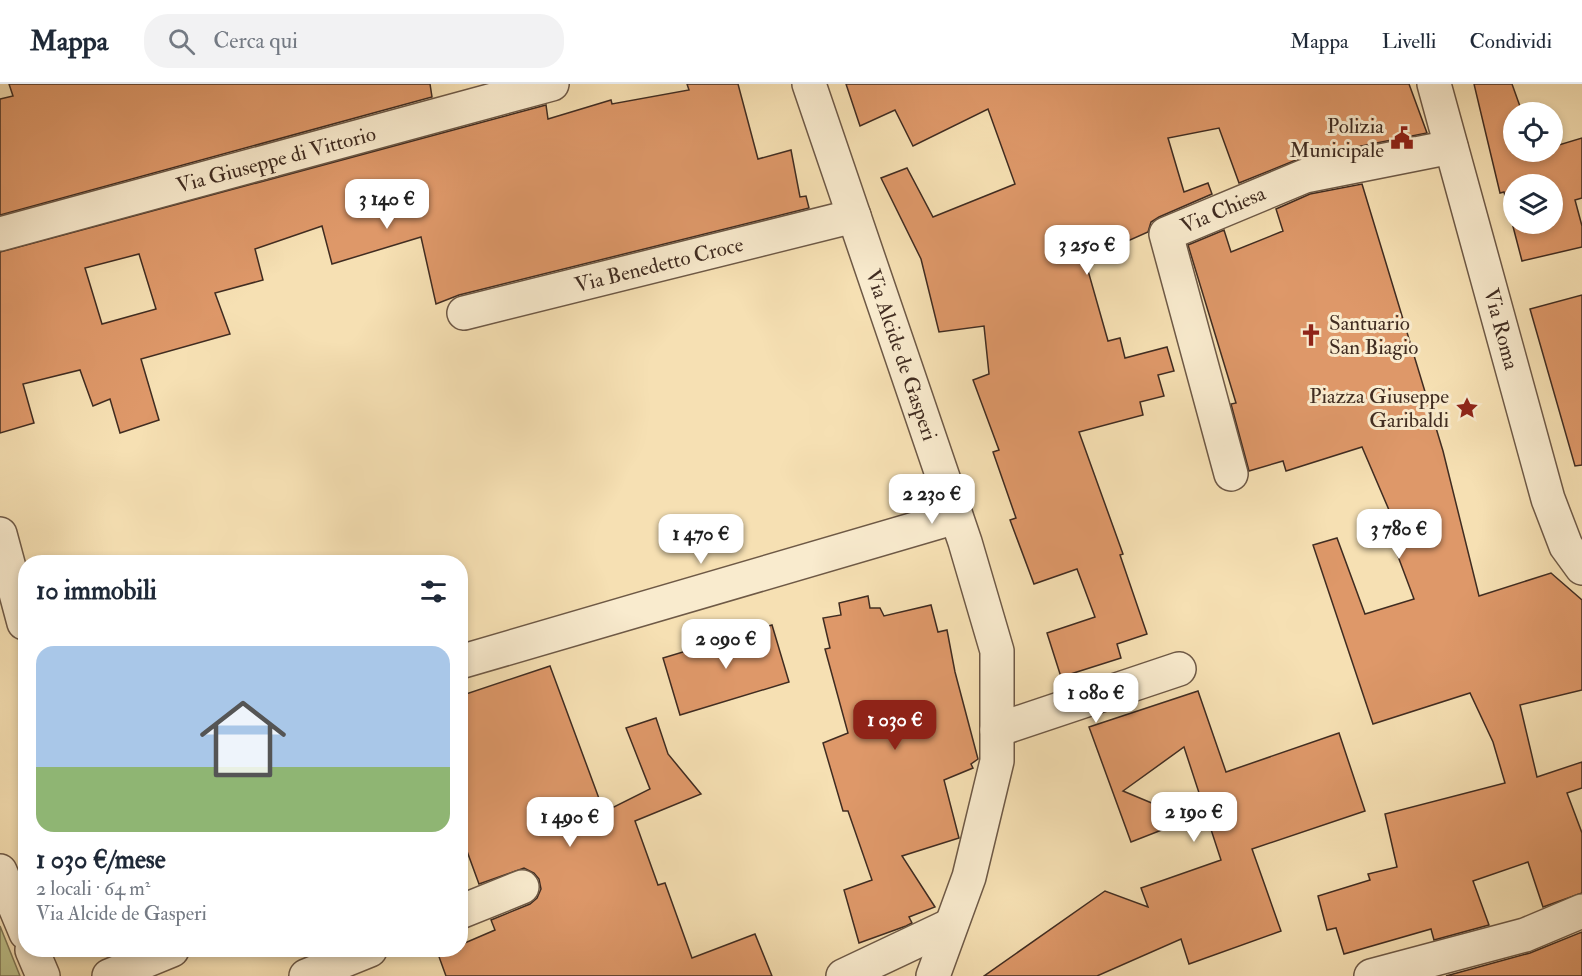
<!DOCTYPE html>
<html lang="it">
<head>
<meta charset="utf-8">
<style>
	:root { --surface:#fff; --page:#f2f2f3; --text:#1f2937; --muted:#747a83; --line:#e0e1e3; --accent:#8f2418 }
	body { margin:0; font-family:"IM FELL Double Pica",serif; background:var(--page); color:var(--text); height:100vh; display:flex; flex-direction:column; font-size:22px; white-space:nowrap }
	* { box-sizing:border-box; margin:0 }
	p { font-size:20px; color:var(--muted) }
	.icon { flex:none; width:33px; height:33px; fill:none; stroke:currentColor; stroke-width:2; stroke-linecap:round; stroke-linejoin:round }
	.map { position:relative; flex:1; overflow:hidden }
	.panel { position:absolute; left:18px; top:471px; width:450px; height:402px; display:flex; flex-direction:column; background:var(--surface); border-radius:24px; box-shadow:0 3px 9px #0003 }
	.panel>* { flex:none }
	.fabs { position:absolute; left:1503px; top:18px; display:grid; gap:12px }
	.fabs a { display:grid; place-items:center; width:60px; height:60px; border-radius:50%; background:var(--surface); box-shadow:0 3px 9px #0003; font-size:30px }
	.price { position:absolute; translate:-50% -51px; padding:0 14px; border-radius:12px; background:#fff; color:#222; font-size:20px; line-height:39px; filter:drop-shadow(0 2px 3px #0008) }
	.price::after { content:''; position:absolute; left:50%; top:36px; width:18px; height:14px; margin-left:-9px; background:inherit; clip-path:polygon(0 0,100% 0,50% 100%) }
	.price.on { background:var(--accent); color:#fff }
	ul { padding:0; list-style:none }
	li { display:grid; align-content:center; gap:12px; height:318px; padding:0 18px }
	li+li { border-top:2px solid var(--line) }
	li span { display:grid; place-items:center; height:186px; border-radius:18px; color:#555 }
	li>.icon { margin-inline-start:auto }
	span .icon { width:108px; height:108px; fill:#fffc; stroke-width:1 }
	li b { font-size:26px }
	h2 { display:flex; justify-content:space-between; align-items:center; height:72px; padding:0 18px; font-size:26px }
	header { display:flex; align-items:center; gap:36px; box-sizing:border-box; height:84px; padding:0 30px; background:var(--surface); border-bottom:2px solid var(--line) }
	header strong { font-size:28px }
	nav { display:flex; gap:33px; margin-inline-start:auto; font-size:21px }
	.search { width:420px; height:54px; background:var(--page); display:flex; align-items:center; gap:15px; box-sizing:border-box; padding:0 21px; border-radius:24px; color:var(--muted); font-size:22px }
	.map>svg:first-child { display:block }
</style>
</head>
<body>
<header>
<strong>Mappa</strong>
<div class="search"><svg class="icon" aria-label="search" viewBox="0 0 24 24"><circle cx="10" cy="10" r="6"/><path d="M15 15l6 6"/></svg>Cerca qui</div>
<nav><a>Mappa</a><a>Livelli</a><a>Condividi</a></nav>
</header>
<div class="map">
<svg width="1582" height="892" viewBox="0 0 1582 892">
	<rect width="100%" height="100%" fill="#f6e0b3"/>
	<filter id="stains"><feTurbulence type="fractalNoise" baseFrequency=".00333" numOctaves="4"/><feColorMatrix values="0 0 0 0 .2 0 0 0 0 .09 0 0 0 0 .02 0 0 0 .5 -.17"/></filter>
	<radialGradient id="worn" r=".72"><stop offset=".6" stop-color="#630" stop-opacity="0"/><stop offset="1" stop-color="#630" stop-opacity=".3"/></radialGradient>
	<polygon fill="#bec28b" stroke="#7f7756" stroke-width="1.5" points="0,842 20,892 0,892"/>
	<g fill="#de9869" stroke="#402c21" stroke-width="1.5" fill-rule="evenodd">
		<polygon points="9,0 430,0 432,13 0,131 0,15 13,12"/>
		<path d="M687 0H738L758 75 791 66 800 113 806 112 809 124 459 211 436 220 421 153 332 180 322 142 255 165 263 196 215 209 230 250 141 275 159 336 120 349 110 315 93 322 80 286 23 300 34 339 0 349V168L546 21 548 35 611 16 612 20 689 6ZM139 170 156 225 102 240 85 184Z"/>
		<polygon points="846,0 1409,0 1427,49 1301,74 1239,99 1219,44 1168,54 1184,108 1208,99 1212,110 1159,133 1151,138 1148,148 1085,176 1108,257 1120,254 1125,274 1167,263 1174,287 1158,291 1164,312 1140,318 1143,331 1079,348 1123,470 1120,471 1147,550 1117,560 1121,574 1061,593 1047,549 1095,533 1077,485 1034,500 1010,436 1016,434 993,368 999,366 973,296 989,290 984,242 939,248 921,175 881,94 907,84 933,133 1015,100 988,25 913,62 895,26 860,42"/>
		<path d="M1474 0H1512L1522 28H1514V68H1552V63L1582 54V114L1575 116 1582 142V163L1522 177 1504 108 1500 109ZM1514 100H1552V140H1514Z"/>
		<polygon points="1362,100 1443,367 1479,512 1551,489 1582,516 1582,606 1520,621 1537,693 1582,678 1582,704 1567,709 1582,749 1582,809 1543,823 1528,778 1473,797 1489,841 1434,856 1431,845 1344,870 1336,844 1327,846 1318,812 1370,796 1368,790 1397,783 1385,730 1505,699 1493,658 1470,609 1373,640 1313,461 1337,454 1365,530 1414,515 1384,435 1392,433 1362,363 1286,387 1283,377 1249,387 1231,320 1236,319 1188,161 1224,146 1231,168 1283,147 1276,125 1310,110"/>
		<polygon points="1582,211 1582,381 1575,382 1530,225"/>
		<polygon points="868,512 870,524 880,524 884,532 931,521 938,548 947,546 955,588 978,675 971,680 973,684 944,696 959,754 902,772 935,823 909,833 912,839 906,842 859,859 844,806 872,796 848,727 843,727 823,659 848,649 825,565 830,564 823,534 841,531 839,519"/>
		<polygon points="772,541 789,598 680,631 663,574"/>
		<polygon points="550,582 604,728 650,705 626,644 656,634 668,670 701,710 635,737 658,801 665,799 692,874 755,850 772,892 446,892 438,870 449,866 460,866 460,861 495,846 491,836 530,820 537,814 541,805 539,795 534,789 524,784 479,800 460,748 460,612"/>
		<polygon points="1198,607 1226,688 1339,649 1365,727 1252,765 1281,847 1189,880 1181,855 1097,892 984,892 1105,807 1148,823 1141,804 1221,776 1184,663 1123,707 1190,735 1131,758 1089,643"/>
		<polygon points="1582,848 1582,892 1446,892 1530,869"/>
	</g>
	<g fill="none" stroke-linecap="round" stroke-linejoin="round">
		<g stroke="#6e5946" stroke-width="36">
			<g id="minor">
				<polyline points="809,0 965,458 997,567 997,677 969,793 933,892"/>
				<polyline points="1434,0 1548,415 1566,462 1582,484"/>
				<polyline points="0,150 552,0"/>
				<polyline points="464,229 854,132"/>
				<polyline points="1231,390 1166,150 1305,92 1451,63"/>
				<polyline points="0,450 24,539"/>
				<polyline points="460,578 956,433"/>
				<polyline points="997,646 1179,585"/>
				<polyline points="0,787 26,849"/>
				<polyline points="460,828 522,803"/>
				<polyline points="32,866 43,892"/>
				<polyline points="109,892 172,866"/>
				<polyline points="306,892 370,866"/>
				<polyline points="843,892 951,841"/>
				<polyline points="1371,892 1525,851 1582,827"/>
			</g>
		</g>
		<use href="#minor" stroke="#f9ebce" stroke-width="33"/>
	</g>
	<defs>
		<g id="civic-bare" transform="scale(1.8)"><path d="M-.6-6.5H3V-4.5H.6V-3L4-1V1h2V6H-6V1h2V-1L-.6-3ZM-1.2 2.5V6h2.4V2.5Z" fill="#8f2418" stroke="#f9ebce" stroke-width="2.5" paint-order="stroke"/></g>
		<g id="church-bare" transform="scale(1.8)"><path d="M-1.2-6h2.4v3.5h3.3v2.4h-3.3V6h-2.4V-.1h-3.3v-2.4h3.3Z" fill="#8f2418" stroke="#f9ebce" stroke-width="2.5" paint-order="stroke"/></g>
		<g id="sight-bare" transform="scale(1.8)"><path d="M0-6L1.8-2.2L6-1.7L2.9 1.2L3.7 5.4L0 3.3L-3.7 5.4L-2.9 1.2L-6-1.7L-1.8-2.2Z" fill="#8f2418" stroke="#f9ebce" stroke-width="2.5" paint-order="stroke"/></g>
	</defs>
	<g fill-rule="evenodd">
		<use href="#civic-bare" x="1402" y="54"/>
		<use href="#church-bare" x="1311" y="251"/>
		<use href="#sight-bare" x="1467" y="324"/>
	</g>
	<g text-anchor="middle" dominant-baseline="central" stroke-width="6" stroke-linejoin="round" paint-order="stroke">
		<g font-size="21" fill="#402c21" stroke="#f9ebce" text-anchor="end">
			<text x="1384" y="42">Polizia<tspan x="1384" dy="24">Municipale</tspan></text>
			<text x="1329" y="239" text-anchor="start">Santuario<tspan x="1329" dy="24">San Biagio</tspan></text>
			<text x="1449" y="312">Piazza Giuseppe<tspan x="1449" dy="24">Garibaldi</tspan></text>
		</g>
		<g font-size="21" fill="#402c21" stroke="#f9ebce">
			<text transform="translate(276 76) rotate(-15)">Via Giuseppe di Vittorio</text>
			<text transform="translate(1223 126) rotate(-23)">Via Chiesa</text>
			<text transform="translate(659 181) rotate(-14)">Via Benedetto Croce</text>
			<text transform="translate(1501 245) rotate(75)">Via Roma</text>
			<text transform="translate(901 271) rotate(71)">Via Alcide de Gasperi</text>
		</g>
	</g>
	<rect width="100%" height="100%" filter="url(#stains)"/>
	<rect width="100%" height="100%" fill="url(#worn)"/>
</svg>
<div class="fabs">
<a><svg class="icon" aria-label="locate" viewBox="0 0 24 24"><circle cx="12" cy="12" r="6"/><path d="M12 2v4M12 18v4M2 12h4M18 12h4"/></svg></a>
<a><svg class="icon" aria-label="layers" viewBox="0 0 24 24"><path d="M12 4l9 5-9 5-9-5zM3 14l9 5 9-5"/></svg></a>
</div>
<b class="price" style="left:387px;top:146px">3 140 €</b>
<b class="price" style="left:1087px;top:192px">3 250 €</b>
<b class="price" style="left:932px;top:441px">2 230 €</b>
<b class="price" style="left:1399px;top:476px">3 780 €</b>
<b class="price" style="left:701px;top:481px">1 470 €</b>
<b class="price" style="left:726px;top:586px">2 090 €</b>
<b class="price" style="left:1096px;top:640px">1 080 €</b>
<b class="price on" style="left:895px;top:667px">1 030 €</b>
<b class="price" style="left:1194px;top:759px">2 190 €</b>
<b class="price" style="left:570px;top:764px">1 490 €</b>
<section class="panel">
<h2>10 immobili<svg class="icon" aria-label="filters" viewBox="0 0 24 24"><path d="M4 7h16M4 17h16"/><circle cx="9" cy="7" r="2"/><circle cx="15" cy="17" r="2"/></svg></h2>
<ul>
<li><span style="background:linear-gradient(#a9c7e8 65%,#8fb573 0)"><svg class="icon" aria-label="home" viewBox="0 0 24 24"><path d="M3 11l9-7 9 7M6 9v11h12V9"/></svg></span><div><b>1 030 €/mese</b><p>2 locali · 64 m²</p><p>Via Alcide de Gasperi</p></div></li>
</ul>
</section>
</div>
</body>
</html>
